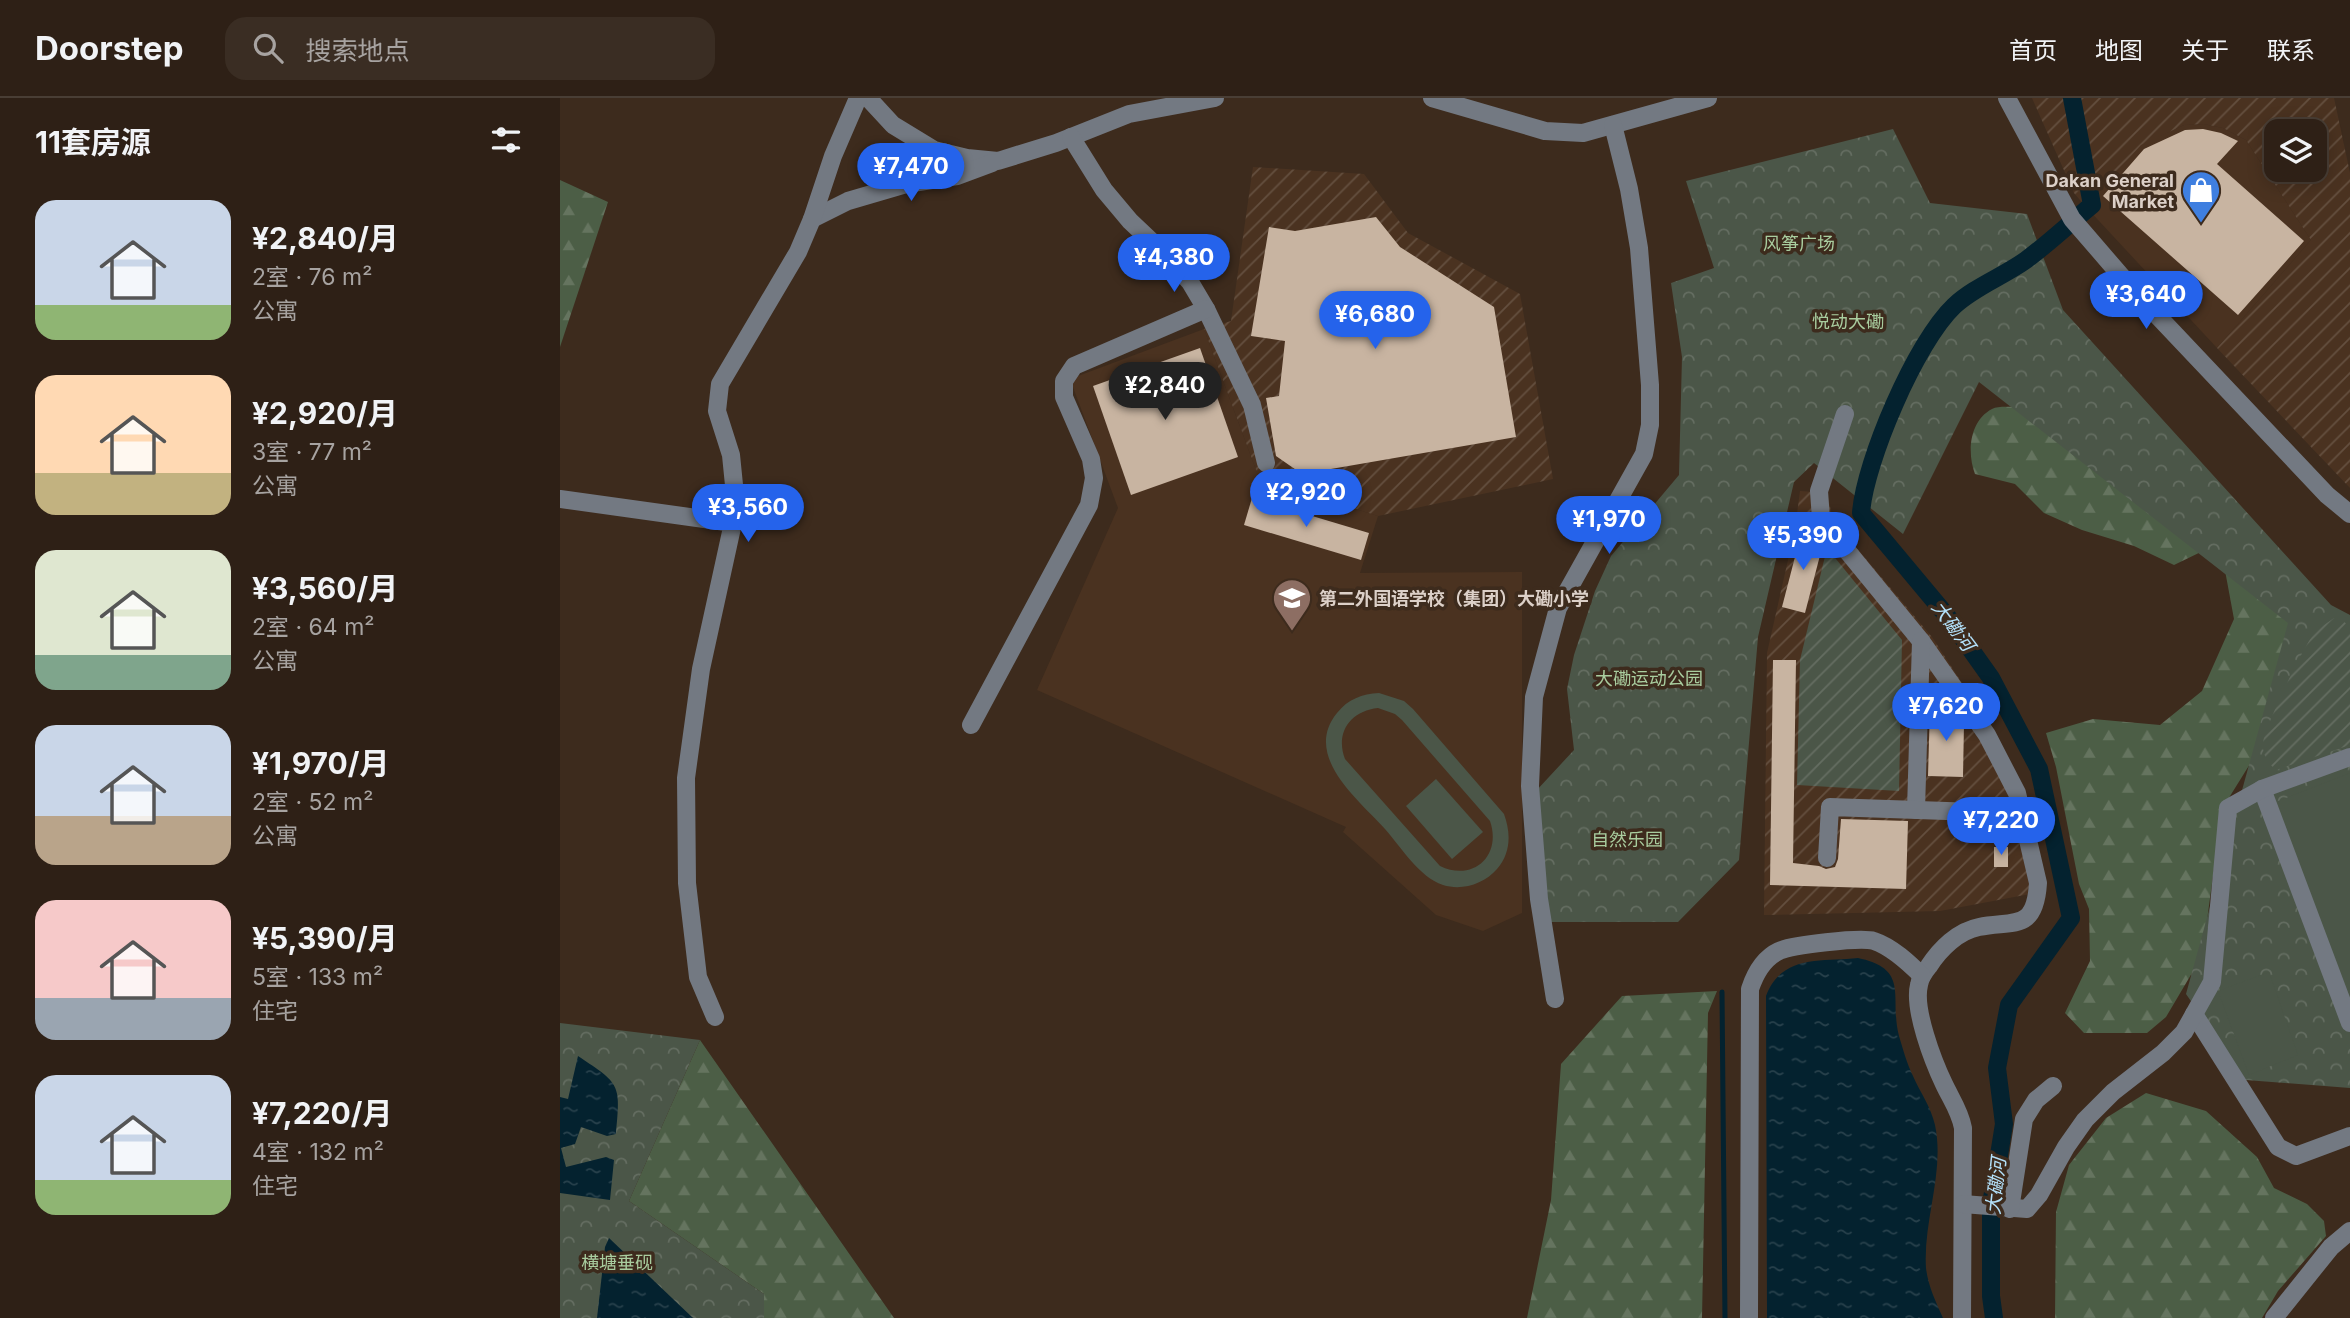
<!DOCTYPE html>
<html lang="zh">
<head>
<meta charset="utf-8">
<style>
	:root { --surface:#2e2016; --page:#3a2d23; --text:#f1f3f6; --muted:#a7a3a1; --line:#493e35; --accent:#2563eb }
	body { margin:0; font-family:Inter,"Noto Sans SC",sans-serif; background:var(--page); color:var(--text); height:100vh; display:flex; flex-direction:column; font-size:26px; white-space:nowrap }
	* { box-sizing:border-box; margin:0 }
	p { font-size:23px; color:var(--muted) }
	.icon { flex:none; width:38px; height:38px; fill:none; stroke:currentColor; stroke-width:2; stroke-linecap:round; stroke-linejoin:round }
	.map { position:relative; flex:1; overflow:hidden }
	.panel { display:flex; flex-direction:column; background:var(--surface); width:560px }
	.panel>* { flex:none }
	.tools { position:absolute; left:1704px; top:21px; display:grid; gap:14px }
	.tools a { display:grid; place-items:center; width:63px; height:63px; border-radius:14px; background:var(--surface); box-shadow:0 4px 18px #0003,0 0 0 2px var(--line); font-size:35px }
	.price { position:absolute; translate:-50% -60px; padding:0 16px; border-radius:24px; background:var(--accent); color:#fff; font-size:23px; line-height:46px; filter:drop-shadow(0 2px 4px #0008) }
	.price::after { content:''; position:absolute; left:50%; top:42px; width:21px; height:16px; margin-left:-10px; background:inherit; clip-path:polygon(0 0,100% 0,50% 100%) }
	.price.current { background:#222; color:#fff }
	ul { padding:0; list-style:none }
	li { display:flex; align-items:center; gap:21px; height:175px; padding:0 35px }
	li span { display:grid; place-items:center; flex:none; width:196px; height:140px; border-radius:21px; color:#555 }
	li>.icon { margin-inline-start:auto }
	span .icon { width:84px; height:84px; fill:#fffc; stroke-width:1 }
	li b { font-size:30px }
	h2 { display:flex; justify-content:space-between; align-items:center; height:84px; padding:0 35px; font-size:30px }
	header { display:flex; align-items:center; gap:42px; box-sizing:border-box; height:98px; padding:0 35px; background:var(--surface); border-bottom:2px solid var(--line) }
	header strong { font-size:33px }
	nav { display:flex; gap:38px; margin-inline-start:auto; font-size:24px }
	.search { width:490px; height:63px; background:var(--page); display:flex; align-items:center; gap:18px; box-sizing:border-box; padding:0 24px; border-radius:21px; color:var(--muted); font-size:26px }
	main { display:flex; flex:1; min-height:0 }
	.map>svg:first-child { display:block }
</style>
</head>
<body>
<header>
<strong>Doorstep</strong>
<div class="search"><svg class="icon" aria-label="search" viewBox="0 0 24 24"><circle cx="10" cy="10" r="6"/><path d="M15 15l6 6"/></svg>搜索地点</div>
<nav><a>首页</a><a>地图</a><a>关于</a><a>联系</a></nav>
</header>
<main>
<section class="panel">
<h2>11套房源<svg class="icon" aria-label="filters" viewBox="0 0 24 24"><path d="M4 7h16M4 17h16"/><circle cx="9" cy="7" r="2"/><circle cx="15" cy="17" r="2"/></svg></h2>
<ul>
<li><span style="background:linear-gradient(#c9d6e8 75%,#8fb573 0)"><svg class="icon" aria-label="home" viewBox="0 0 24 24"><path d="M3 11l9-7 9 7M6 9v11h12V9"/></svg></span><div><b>¥2,840/月</b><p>2室 · 76 m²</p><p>公寓</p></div></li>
<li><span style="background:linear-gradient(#ffd9b3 70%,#c2b280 0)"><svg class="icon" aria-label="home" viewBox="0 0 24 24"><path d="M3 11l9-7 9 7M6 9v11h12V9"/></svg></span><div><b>¥2,920/月</b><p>3室 · 77 m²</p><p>公寓</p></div></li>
<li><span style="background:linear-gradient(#dfe7d0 75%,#7fa58c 0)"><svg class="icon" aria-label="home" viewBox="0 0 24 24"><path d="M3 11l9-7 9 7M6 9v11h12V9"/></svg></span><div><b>¥3,560/月</b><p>2室 · 64 m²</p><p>公寓</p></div></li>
<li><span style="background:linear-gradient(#c9d6e8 65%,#b9a48a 0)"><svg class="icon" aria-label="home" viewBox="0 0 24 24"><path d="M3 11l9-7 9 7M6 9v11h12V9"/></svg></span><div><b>¥1,970/月</b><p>2室 · 52 m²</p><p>公寓</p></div></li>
<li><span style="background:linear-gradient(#f6c9c9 70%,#9aa5b1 0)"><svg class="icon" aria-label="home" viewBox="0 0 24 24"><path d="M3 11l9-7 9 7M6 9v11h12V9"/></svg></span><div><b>¥5,390/月</b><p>5室 · 133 m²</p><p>住宅</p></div></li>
<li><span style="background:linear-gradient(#c9d6e8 75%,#8fb573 0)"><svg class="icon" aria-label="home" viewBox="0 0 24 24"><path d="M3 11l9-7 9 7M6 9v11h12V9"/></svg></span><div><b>¥7,220/月</b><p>4室 · 132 m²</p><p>住宅</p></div></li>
</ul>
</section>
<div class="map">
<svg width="1790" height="1220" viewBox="0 0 1790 1220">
	<defs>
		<pattern id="industrial-furrows" width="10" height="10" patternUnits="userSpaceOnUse" patternTransform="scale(1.75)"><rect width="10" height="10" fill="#4a3220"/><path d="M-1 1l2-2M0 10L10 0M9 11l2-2" fill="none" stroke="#644f3f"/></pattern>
		<pattern id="forest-firs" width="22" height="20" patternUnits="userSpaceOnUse" patternTransform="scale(1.75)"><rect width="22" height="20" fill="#4c5e46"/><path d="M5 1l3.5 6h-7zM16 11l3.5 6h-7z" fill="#65745f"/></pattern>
		<pattern id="park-crowns" width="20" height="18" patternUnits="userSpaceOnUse" patternTransform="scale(1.75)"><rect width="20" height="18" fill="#4b5648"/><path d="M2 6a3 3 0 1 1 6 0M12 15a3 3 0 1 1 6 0" fill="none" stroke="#646d61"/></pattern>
		<pattern id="garden-furrows" width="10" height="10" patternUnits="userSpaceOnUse" patternTransform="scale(1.75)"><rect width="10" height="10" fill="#4b5648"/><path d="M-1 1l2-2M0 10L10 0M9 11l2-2" fill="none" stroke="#646d61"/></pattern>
		<pattern id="water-ripples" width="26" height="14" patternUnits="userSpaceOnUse" patternTransform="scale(1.75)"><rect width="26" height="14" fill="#04222f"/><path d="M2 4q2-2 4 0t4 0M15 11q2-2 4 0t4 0" fill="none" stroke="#28414c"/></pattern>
	</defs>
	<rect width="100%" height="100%" fill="#3d2b1d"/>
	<g fill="#4a3220">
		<polygon points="1644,26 1663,30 1686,42 1751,142 1657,250 1526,109 1581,46 1624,27"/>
		<polygon points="644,231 699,380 818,418 800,475 962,474 962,815 923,833 876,817 783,734 786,729 477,592 558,410 510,281"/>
	</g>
	<g fill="url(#industrial-furrows)" fill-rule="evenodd">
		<path d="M1472 0H1774L1790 75V390L1657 250 1751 142 1686 42 1663 30 1644 26 1624 27 1581 47 1526 109 1514 95ZM1755 33V72H1717V33Z"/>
		<polygon points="693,69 804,76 848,135 960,196 993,381 818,418 699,380 644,231 671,223"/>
		<polygon points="1240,393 1267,395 1273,422 1372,539 1438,640 1481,763 1486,793 1380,813 1204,817 1207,555 1235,431"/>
	</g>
	<g fill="url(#forest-firs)">
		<polygon points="0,82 48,104 0,249"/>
		<path d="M1455 309 1747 497 1703 645 1662 711 1643 852 1632 875 1606 919 1587 935H1524L1505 915 1530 863 1529 811 1519 786 1496 669 1486 635 1533 621 1600 627 1642 593 1674 521 1664 467 1647 451 1614 467 1574 448 1522 432 1484 415 1455 386 1415 376C1407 355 1409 323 1432 311 1438 308 1448 309 1455 309Z"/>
		<polygon points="1157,893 1148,915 1142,1220 967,1220 991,1102 1001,966 1062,898"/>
		<polygon points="140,942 334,1220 204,1220 204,1196 69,1103"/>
		<polygon points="1586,995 1646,1013 1697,1059 1714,1090 1747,1106 1764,1123 1766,1138 1718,1193 1702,1220 1495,1220 1496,1114 1509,1067 1546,1020"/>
	</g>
	<g fill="url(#park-crowns)">
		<polygon points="1333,31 1370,105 1467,116 1503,212 1771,507 1790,517 1790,990 1686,982 1626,896 1728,525 1419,284 1343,436 1254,365 1234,384 1198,539 1179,762 1118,824 986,824 976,693 1014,652 1007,591 1014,557 1035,493 1051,458 1119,377 1122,259 1111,185 1154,170 1126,83"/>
		<polygon points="0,925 140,942 69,1103 204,1196 204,1220 0,1220"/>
	</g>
	<g fill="url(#garden-furrows)">
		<polygon points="1267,450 1342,542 1339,693 1237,687 1240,562"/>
		<path d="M1774 520 1782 522 1790 529V647L1716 672C1708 665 1702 657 1703 645 1704 630 1746 543 1756 533 1761 528 1769 524 1774 520Z"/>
	</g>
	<g fill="#4b5648" fill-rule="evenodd">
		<path d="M819 595 844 603 853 611 944 716C951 735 951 755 937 771 924 786 902 793 883 787 859 779 841 749 825 731 799 702 742 658 777 615 788 601 802 596 819 595ZM818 610 835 616 842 622 930 723C942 758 913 784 880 768L785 661C775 635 790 613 818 610Z"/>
		<polygon points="1790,675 1790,909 1713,705"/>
		<polygon points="876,681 923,734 892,761 846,708"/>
		<polygon points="1709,874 1738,957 1689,977 1658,893"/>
	</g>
	<g fill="url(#water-ripples)">
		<path d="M1298 860C1351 871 1329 900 1339 938 1343 951 1347 966 1353 978 1360 994 1371 1009 1375 1027 1385 1074 1363 1122 1366 1170 1368 1188 1376 1204 1383 1220H1207L1206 898C1222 856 1261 864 1298 860Z"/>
		<path d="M18 958C60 986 61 985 56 1036L47 1038 21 1029 15 1046 1 1050 6 1069 46 1059 54 1062 50 1102 0 1095V999L8 1001Z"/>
		<polygon points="49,1140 133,1220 37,1220 45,1149"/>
	</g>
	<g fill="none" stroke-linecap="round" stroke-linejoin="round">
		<polyline stroke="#04222f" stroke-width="5" points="1162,894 1165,1220"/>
		<path stroke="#04222f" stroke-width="18" d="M1434 1220 1431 1198V1107L1444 1026 1437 970 1449 907 1511 820 1479 671 1431 580 1387 518 1301 415C1305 363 1356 244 1394 208 1414 189 1444 178 1466 162 1489 145 1510 125 1532 107L1512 0"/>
	</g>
	<g fill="#c8b4a1">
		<polygon points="1643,31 1661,35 1678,43 1657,66 1744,143 1678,217 1543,98 1584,51 1625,32"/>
		<polygon points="816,119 840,149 934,209 956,339 742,376 716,358 706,300 719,298 725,243 691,238 709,129 735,133"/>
		<polygon points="640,250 678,359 571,397 533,288"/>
		<polygon points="692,400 809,435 801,462 684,427"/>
		<polygon points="1242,432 1258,436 1264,442 1245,515 1222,509"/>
		<polygon points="1213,562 1236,562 1233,765 1259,768 1266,771 1275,769 1278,761 1281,721 1348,723 1346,791 1210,787"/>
		<polygon points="1370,609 1394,609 1404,625 1403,679 1368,678"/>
		<rect x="1434" y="749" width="14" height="20"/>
	</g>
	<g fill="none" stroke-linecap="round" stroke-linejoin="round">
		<g stroke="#737982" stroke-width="18">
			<polyline points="308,0 333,27 374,52 407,60 438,63 496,45 569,16 655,0"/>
			<polyline points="872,0 985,33 1023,35 1148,0"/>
			<polyline points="1447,0 1512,121 1575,194 1767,397 1790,416"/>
			<polyline points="511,39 544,92 570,123 607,158 630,184 646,211 692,307 706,365"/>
			<polyline points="252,121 288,103 346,86 397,78 432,65"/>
			<path d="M1285 316 1259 393 1261 421 1361 543 1427 637 1457 695 1478 785C1475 834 1454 822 1419 829 1398 833 1380 851 1369 868 1364 874 1360 880 1359 887 1353 911 1373 963 1384 986 1391 1001 1400 1013 1403 1030L1402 1220"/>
			<polyline points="0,401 173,425"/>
			<polyline points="411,627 529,407 534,380 531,361 504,299 504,283 514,268 646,211"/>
			<polyline points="1702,691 1790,925"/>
			<polyline points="1356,712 1361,543"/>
			<polyline points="1267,760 1270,709 1445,715"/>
			<polyline points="995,901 979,801 970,688 974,599 998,510 1084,356 1090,327 1090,287 1079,150 1069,91 1053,27"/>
			<polyline points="1634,916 1718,1049 1736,1058 1790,1038"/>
			<polyline points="155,919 138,879 127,785 126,680 141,571 173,425 175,397 171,357 157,313 160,286 238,154 252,121 273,58 298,0"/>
			<polyline points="1403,1106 1467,1111 1479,1097 1506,1049 1525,1022 1553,994 1603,955 1624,934 1652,884 1668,710 1702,691 1790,659"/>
			<polyline points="1450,1111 1464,1021 1476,1002 1493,988"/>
			<path d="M1189 1220 1190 891C1195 876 1204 860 1219 853 1231 847 1301 839 1314 843 1332 849 1349 865 1362 878"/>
			<polyline points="1714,1220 1771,1149 1790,1133"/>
		</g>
	</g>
	<defs>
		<g id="shop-pin" transform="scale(2.0125)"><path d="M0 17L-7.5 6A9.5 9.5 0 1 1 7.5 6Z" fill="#3f7fe0" stroke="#3d2b1d"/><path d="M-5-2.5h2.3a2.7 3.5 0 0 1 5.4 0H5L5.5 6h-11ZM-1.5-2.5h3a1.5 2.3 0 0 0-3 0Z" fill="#fff"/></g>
		<g id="school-pin" transform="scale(2.0125)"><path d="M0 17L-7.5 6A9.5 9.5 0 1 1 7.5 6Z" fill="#8d6e63" stroke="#3d2b1d"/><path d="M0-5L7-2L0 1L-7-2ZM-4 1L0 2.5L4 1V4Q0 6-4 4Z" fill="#fff"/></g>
	</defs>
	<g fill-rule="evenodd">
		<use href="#shop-pin" x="1641" y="92"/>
		<use href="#school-pin" x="732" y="500"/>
	</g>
	<g text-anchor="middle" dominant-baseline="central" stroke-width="7" stroke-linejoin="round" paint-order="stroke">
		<g font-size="18" font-weight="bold" fill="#dcd0c8" stroke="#3d2b1d" text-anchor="end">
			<text x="1614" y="82">Dakan General<tspan x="1614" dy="21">Market</tspan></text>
			<text x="759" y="500" text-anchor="start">第二外国语学校（集团）大磡小学</text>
		</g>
		<g font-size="18" fill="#a9cd9f" stroke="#3d2b1d">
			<text x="1239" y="145">风筝广场</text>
			<text x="1288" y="223">悦动大磡</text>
			<text x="1089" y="580">大磡运动公园</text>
			<text x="1067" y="741">自然乐园</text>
			<text x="57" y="1164">横塘垂砚</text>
		</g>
		<g font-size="19" font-style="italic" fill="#b3e1fa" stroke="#3d2b1d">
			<text transform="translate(1393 528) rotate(53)">大磡河</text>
			<text transform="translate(1436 1088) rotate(-84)">大磡河</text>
		</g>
	</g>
</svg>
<div class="tools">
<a><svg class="icon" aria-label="layers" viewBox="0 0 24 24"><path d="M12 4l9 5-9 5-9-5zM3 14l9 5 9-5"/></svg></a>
</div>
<b class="price" style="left:351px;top:105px">¥7,470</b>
<b class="price" style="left:614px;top:196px">¥4,380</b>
<b class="price" style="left:1586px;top:233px">¥3,640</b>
<b class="price" style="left:815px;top:253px">¥6,680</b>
<b class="price current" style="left:605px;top:324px">¥2,840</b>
<b class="price" style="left:746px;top:431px">¥2,920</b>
<b class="price" style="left:188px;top:446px">¥3,560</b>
<b class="price" style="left:1049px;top:458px">¥1,970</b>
<b class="price" style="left:1243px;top:474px">¥5,390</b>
<b class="price" style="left:1386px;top:645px">¥7,620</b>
<b class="price" style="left:1441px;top:759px">¥7,220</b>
</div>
</main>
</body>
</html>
